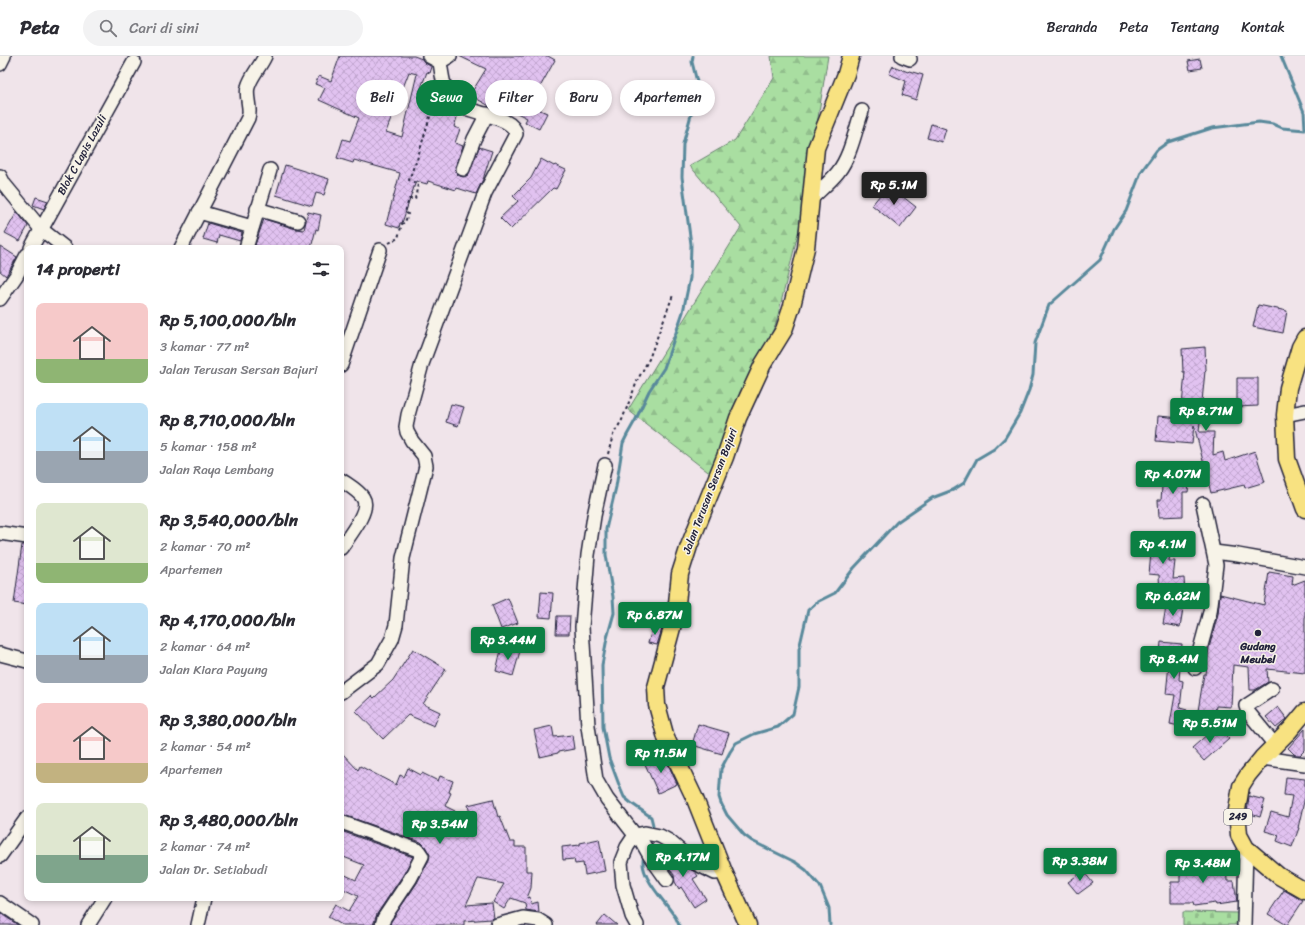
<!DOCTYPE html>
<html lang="id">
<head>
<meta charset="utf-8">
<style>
	:root { --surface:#fff; --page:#f2f2f3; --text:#2b2b33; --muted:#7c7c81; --line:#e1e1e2; --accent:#0b8043 }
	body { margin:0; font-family:Sriracha,sans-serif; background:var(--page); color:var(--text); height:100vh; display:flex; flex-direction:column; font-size:15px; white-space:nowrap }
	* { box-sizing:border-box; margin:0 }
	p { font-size:13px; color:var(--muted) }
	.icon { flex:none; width:22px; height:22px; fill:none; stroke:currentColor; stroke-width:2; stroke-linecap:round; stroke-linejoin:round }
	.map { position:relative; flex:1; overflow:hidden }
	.details { position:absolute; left:24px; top:189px; width:320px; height:656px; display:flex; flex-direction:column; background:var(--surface); border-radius:8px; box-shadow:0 2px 6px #0003 }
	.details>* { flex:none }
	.banner { position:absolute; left:356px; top:24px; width:380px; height:36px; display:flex; gap:8px }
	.price { position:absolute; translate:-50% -34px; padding:0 9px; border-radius:4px; background:var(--accent); color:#fff; font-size:13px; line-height:26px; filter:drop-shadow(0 1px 2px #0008) }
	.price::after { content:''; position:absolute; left:50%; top:24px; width:12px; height:9px; margin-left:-6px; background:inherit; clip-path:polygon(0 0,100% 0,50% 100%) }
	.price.current { background:#222; color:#fff }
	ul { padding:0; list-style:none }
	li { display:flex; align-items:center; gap:12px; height:100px; padding:0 12px }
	li span { display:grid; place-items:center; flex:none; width:112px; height:80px; border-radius:8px; color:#555 }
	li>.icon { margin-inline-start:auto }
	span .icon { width:48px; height:48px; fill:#fffc; stroke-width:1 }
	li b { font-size:17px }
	h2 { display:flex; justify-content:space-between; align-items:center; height:48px; padding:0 12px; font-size:17px }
	.pill { padding:0 14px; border-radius:18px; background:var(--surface); box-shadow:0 2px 6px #0003; font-size:14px; line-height:36px }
	.pill.current { background:var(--accent); color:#fff }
	header { display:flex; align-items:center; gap:24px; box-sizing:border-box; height:56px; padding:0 20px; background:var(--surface); border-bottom:1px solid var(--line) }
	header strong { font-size:19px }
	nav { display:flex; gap:22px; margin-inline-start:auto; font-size:14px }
	.search { width:280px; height:36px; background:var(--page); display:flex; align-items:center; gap:10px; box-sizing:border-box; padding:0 14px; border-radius:22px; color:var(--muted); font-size:15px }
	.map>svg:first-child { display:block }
</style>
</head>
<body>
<header>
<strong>Peta</strong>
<div class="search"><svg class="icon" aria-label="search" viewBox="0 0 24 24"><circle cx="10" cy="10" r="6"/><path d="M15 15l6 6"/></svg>Cari di sini</div>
<nav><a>Beranda</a><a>Peta</a><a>Tentang</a><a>Kontak</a></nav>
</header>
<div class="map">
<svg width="1305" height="869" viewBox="0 0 1305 869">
	<defs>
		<pattern id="forest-firs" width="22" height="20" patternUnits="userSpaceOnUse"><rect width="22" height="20" fill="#a9dea1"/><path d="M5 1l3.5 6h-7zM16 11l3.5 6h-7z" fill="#91be8c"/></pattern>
		<pattern id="cemetery-stones" width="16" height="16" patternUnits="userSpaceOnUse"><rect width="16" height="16" fill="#a9dea1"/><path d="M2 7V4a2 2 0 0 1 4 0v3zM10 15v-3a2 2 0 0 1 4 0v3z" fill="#91be8c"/></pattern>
		<pattern id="building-cross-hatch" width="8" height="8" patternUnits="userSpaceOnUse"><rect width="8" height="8" fill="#e1c2f0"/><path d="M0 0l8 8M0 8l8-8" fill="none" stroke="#c1a6cf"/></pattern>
	</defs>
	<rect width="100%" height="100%" fill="#f0e4ea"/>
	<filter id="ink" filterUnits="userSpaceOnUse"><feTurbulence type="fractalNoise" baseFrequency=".025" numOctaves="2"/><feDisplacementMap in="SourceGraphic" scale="8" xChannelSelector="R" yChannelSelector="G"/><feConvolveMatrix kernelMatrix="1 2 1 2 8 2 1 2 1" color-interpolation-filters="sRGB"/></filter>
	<g filter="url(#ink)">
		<polygon fill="url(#forest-firs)" stroke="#66806e" points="771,0 828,0 802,161 776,267 712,419 628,354 741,171 690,110 735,84 774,22"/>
		<polygon fill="url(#cemetery-stones)" stroke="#66806e" points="1183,856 1238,857 1237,869 1183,869"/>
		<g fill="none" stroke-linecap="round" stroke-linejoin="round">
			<g stroke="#59899b" stroke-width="3">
				<polyline points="1281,0 1304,56 1305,72"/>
				<polyline points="652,776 653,769 651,761 631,747 624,741 621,734 609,702 603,671 602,609 607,582 614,557 613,541 606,499 606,473 616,431 623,387 627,379 636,363 649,335 664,312 683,256 690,222 691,188 682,121 683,88 697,37 697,26 692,6 693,0"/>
				<path d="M645 798C635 816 664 844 673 858 676 861 677 865 679 869"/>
				<polyline points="830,869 829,852 820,830 806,814 795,806 752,785 744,779 727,759 721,747 719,741 721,713 730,696 736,687 754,678 778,671 793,658 799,631 799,593 808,554 817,546 835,537 854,512 897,466 932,442 953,434 964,427 977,403 994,393 1005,382 1020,357 1029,334 1033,319 1035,287 1049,249 1100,204 1114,173 1126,155 1141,116 1157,94 1168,86 1212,72 1259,66 1273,68 1282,72 1305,74"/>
			</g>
		</g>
		<g fill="url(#building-cross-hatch)" stroke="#22223b" fill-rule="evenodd">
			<path d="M340 0H414L422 3 425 7 432 11 430 17 427 16 419 37 434 41 433 44 445 48 453 55 458 58 454 71 460 73 455 87 463 90 455 111 457 118 460 120 464 121 468 119 479 91 492 95 484 120V121L476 138 457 132 456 134 428 125 427 128 416 125 402 167H400L399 172 386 168 400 117 354 104 353 107 337 102 343 83 350 85 359 62 319 44 325 32 315 28 319 20 331 25ZM409 16 417 18 402 81 386 76Z"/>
			<polygon points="459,0 548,0 555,4 535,40 545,45 540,54 547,57 539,73 525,66 527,62 507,52 505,57 493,52 470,39 486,13"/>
			<polygon points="1200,3 1202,12 1190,14 1188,5"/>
			<polygon points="893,10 908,16 909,15 923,19 916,44 902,39 906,25 889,18"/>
			<polygon points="931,68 946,73 942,86 927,82"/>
			<polygon points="541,103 554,110 555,109 566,114 556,133 553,132 511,173 500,162 518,145 513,140 531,122"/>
			<polygon points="285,109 329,123 324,139 316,137 312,150 276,139"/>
			<polygon points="888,129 916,151 900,172 872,149"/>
			<polygon points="36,141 48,145 44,153 33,149"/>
			<polygon points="17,156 28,170 20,185 5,177"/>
			<polygon points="308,156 321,159 318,174 316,173 311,192 265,192 255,189 264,163 296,173 304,174"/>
			<polygon points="208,167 242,177 240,185 219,179 217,187 203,183"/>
			<polygon points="0,190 17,201 6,220 0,215"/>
			<polygon points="1258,249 1287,255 1283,277 1253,271"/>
			<polygon points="1205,291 1206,314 1205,315 1199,376 1214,376 1213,399 1223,396 1225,405 1255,395 1265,426 1245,432 1244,429 1211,437 1194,369 1192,388 1156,385 1158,360 1181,362 1185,316 1183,316 1182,293"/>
			<polygon points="1237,322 1258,322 1258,350 1237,351"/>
			<polygon points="451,348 464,351 458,370 446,366"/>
			<polygon points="1163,417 1190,419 1188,436 1183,436 1183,460 1159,461 1158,444 1161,444"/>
			<polygon points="1145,479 1172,483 1169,505 1175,505 1173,523 1184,522 1185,538 1160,540 1159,519 1149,518 1151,497 1143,496"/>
			<polygon points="22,489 27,489 27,549 14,547"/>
			<polygon points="1269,516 1293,520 1292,529 1305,524 1305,617 1267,613 1268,626 1255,634 1250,634 1249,611 1233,609 1231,651 1216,650 1214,663 1197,661 1204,618 1206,618 1209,592 1218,558 1220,538 1264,549"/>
			<polygon points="541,536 553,537 551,562 539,561"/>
			<polygon points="508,542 518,567 501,573 492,549"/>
			<polygon points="1166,551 1183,553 1180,571 1163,568"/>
			<polygon points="557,560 570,560 569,578 556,578"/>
			<polygon points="653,570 662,573 657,589 648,587"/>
			<polygon points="1161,586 1182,588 1179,624 1183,625 1180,652 1187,654 1184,671 1170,668 1175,639 1166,638 1169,608 1159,607"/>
			<polygon points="502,590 520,595 513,620 496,615"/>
			<polygon points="413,593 446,613 423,648 440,656 434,670 408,659 383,683 356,655 372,640 374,642 393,624"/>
			<polygon points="1278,651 1287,663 1276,672 1266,661"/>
			<polygon points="698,668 729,677 722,698 692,689"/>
			<polygon points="552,670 554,681 572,679 574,693 558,696 558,697 540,701 534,674"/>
			<polygon points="1217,670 1229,683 1204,705 1192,692"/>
			<polygon points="1305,673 1305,694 1300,699 1295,699 1288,692"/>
			<polygon points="341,696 358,714 360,710 396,729 400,719 404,721 408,712 421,719 422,717 438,725 440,720 453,725 449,736 451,737 445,750 455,755 449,769 472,767 468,749 493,743 498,761 500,760 510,786 515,786 515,791 526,791 526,815 532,815 531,832 527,842 530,841 531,848 538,846 539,856 526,854 525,847 511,842 504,853 493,846 504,828 479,823 478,823 466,849 492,847 494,862 491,863 464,865 464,869 390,869 391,865 417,827 429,804 430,799 425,790 421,786 341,758"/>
			<polygon points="664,699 677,728 658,737 645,708"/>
			<polygon points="1286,721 1305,723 1305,741 1298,772 1299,772 1292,791 1277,785 1279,779 1265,775 1271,756 1288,761 1292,740 1284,739"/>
			<polygon points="1249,740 1265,744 1260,761 1247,757"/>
			<polygon points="341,775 413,801 403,819 377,858 373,869 342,869 328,861 336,848 349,855 358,840 341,832 341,817 356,824 364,809 341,800"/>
			<polygon points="599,783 605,815 585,819 583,807 575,808 574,803 563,804 562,791 580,789 580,787"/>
			<polygon points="662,791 670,797 677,807 680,806 684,812 686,811 695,816 698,820 693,823 706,843 694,851 681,831 679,833 675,826 674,819 656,795"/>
			<polygon points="1180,802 1197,802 1197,805 1226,805 1227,825 1234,825 1237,846 1216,849 1215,847 1194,850 1193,847 1171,847 1171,826 1180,826"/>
			<polygon points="1083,815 1093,827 1078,838 1068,826"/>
			<polygon points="1284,834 1303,845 1287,869 1268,858"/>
			<polygon points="0,857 18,869 0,869"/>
			<polygon points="605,859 617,869 597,869"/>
		</g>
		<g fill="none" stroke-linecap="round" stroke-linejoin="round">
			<g stroke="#22223b" stroke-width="16">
				<g id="minor">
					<polyline points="902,0 910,3"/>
					<polyline points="440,6 450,0"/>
					<polyline points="0,8 4,0"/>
					<polyline points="463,113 474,83 487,58"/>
					<polyline points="0,120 4,128 41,173 65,192"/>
					<path d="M811 143C820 134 830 126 838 116 851 99 855 75 862 55"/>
					<polyline points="257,153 298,165"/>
					<polyline points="199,156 252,171"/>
					<polyline points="31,192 134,6"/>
					<path d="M181 192 248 62C252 53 245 41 248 31 251 20 260 11 265 0"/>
					<polyline points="246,192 270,114"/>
					<polyline points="0,243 16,220 27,199"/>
					<polyline points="341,309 380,194"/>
					<polyline points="1285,359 1305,355"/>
					<polyline points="605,409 594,460 588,499 582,571 588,670 596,724 607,743 635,779"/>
					<path d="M341 424C348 429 359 435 363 442 371 454 348 481 341 492"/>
					<polyline points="0,477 27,481"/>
					<polyline points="1214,496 1238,499 1305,511"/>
					<polyline points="0,598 27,605"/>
					<polyline points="1195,612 1210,556 1216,509 1203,448"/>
					<polyline points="1272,633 1246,650 1248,656 1275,689"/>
					<path d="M341 636 378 608 392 583 396 569 403 502 426 410 424 400 412 385 407 376 406 371 408 359 422 308 485 137 516 78C513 58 464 58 452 44 443 33 442 19 440 6L429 0"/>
					<polyline points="1262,702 1305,708"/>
					<polyline points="341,766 418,794 422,800 410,823 384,862 382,869"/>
					<polyline points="638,779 650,800 667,824"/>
					<polyline points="0,800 27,762"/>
					<polyline points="0,847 32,869"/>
					<polyline points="88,869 105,842"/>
					<polyline points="198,869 204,842"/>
					<polyline points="497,869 523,862 538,864 546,869"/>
					<polyline points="637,869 632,860 623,829 621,806 627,791 635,779 645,777 660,780 669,785 693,806 715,817 724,816"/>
					<polyline points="1244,869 1246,792"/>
				</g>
			</g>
			<g stroke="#22223b" stroke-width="19">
				<g id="major">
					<polyline points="1305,282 1300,291 1288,332 1285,359 1287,403 1305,453"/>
					<polyline points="1305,656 1290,674 1262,702 1248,719 1241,730 1237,754 1239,779 1246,792 1279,820 1305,835"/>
					<polyline points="748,869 724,816 695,743 666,682 657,649 656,631 676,557 680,518 689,490 725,401 738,362 763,308 784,274 792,250 806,192 816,92 846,18 851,0"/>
				</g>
			</g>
			<g stroke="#22223b" stroke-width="2" stroke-dasharray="3 3" stroke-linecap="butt">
				<polyline points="389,187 398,182 402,168 405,166 408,158 405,156 409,143 415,143 418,128 409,124 415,107 416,107 435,44 438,44"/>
				<polyline points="608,398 613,379 622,364 638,323 649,303 673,239"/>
			</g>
			<use href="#minor" stroke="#f7f3e8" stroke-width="13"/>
			<use href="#major" stroke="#f8e281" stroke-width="16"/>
		</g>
	</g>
	<circle fill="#22223b" stroke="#f7f3e8" stroke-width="1.5" cx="1258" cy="577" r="4"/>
	<g text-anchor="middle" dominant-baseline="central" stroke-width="3" stroke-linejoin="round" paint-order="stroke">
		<rect fill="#f7f3e8" stroke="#62616f" stroke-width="1" x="1224" y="753" width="28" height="16" rx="3"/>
		<g font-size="10" font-weight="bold" fill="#22223b">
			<text x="1238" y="761">249</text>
		</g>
		<g font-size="11" fill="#22223b" stroke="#f7f3e8">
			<text transform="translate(82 99) rotate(-61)">Blok C Lapis Lazuli</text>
			<text transform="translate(710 435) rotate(-69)">Jalan Terusan Sersan Bajuri</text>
		</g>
		<g font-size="11" font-weight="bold" fill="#22223b" stroke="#f7f3e8">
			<text x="1258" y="590">Gudang<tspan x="1258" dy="13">Meubel</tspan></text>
		</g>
	</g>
</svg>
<b class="price current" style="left:894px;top:150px">Rp 5.1M</b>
<b class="price" style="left:1206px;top:376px">Rp 8.71M</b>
<b class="price" style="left:1173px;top:439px">Rp 4.07M</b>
<b class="price" style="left:1163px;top:509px">Rp 4.1M</b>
<b class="price" style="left:1173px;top:561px">Rp 6.62M</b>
<b class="price" style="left:655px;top:580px">Rp 6.87M</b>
<b class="price" style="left:508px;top:605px">Rp 3.44M</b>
<b class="price" style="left:1174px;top:624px">Rp 8.4M</b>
<b class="price" style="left:1210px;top:688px">Rp 5.51M</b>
<b class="price" style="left:661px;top:718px">Rp 11.5M</b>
<b class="price" style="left:440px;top:789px">Rp 3.54M</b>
<b class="price" style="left:683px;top:822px">Rp 4.17M</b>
<b class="price" style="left:1080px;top:826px">Rp 3.38M</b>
<b class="price" style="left:1203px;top:828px">Rp 3.48M</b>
<div class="banner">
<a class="pill">Beli</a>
<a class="pill current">Sewa</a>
<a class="pill">Filter</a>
<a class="pill">Baru</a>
<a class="pill">Apartemen</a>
</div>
<section class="details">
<h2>14 properti<svg class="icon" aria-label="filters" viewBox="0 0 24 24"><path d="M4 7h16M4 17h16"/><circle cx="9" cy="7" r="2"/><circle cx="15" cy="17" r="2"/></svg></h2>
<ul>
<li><span style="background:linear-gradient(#f6c9c9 70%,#8fb573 0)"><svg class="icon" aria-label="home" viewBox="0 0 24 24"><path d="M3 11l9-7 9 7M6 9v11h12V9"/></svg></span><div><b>Rp 5,100,000/bln</b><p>3 kamar · 77 m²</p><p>Jalan Terusan Sersan Bajuri</p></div></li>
<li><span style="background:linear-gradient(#bfe0f5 60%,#9aa5b1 0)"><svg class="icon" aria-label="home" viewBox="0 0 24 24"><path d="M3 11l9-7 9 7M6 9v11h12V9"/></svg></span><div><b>Rp 8,710,000/bln</b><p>5 kamar · 158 m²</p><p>Jalan Raya Lembang</p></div></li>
<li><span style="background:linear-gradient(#dfe7d0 75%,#8fb573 0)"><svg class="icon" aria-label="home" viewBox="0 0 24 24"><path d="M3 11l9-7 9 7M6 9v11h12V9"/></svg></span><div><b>Rp 3,540,000/bln</b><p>2 kamar · 70 m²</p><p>Apartemen</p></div></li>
<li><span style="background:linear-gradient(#bfe0f5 65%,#9aa5b1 0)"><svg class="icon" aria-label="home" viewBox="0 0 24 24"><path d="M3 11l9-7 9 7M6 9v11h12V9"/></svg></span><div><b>Rp 4,170,000/bln</b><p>2 kamar · 64 m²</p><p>Jalan Kiara Payung</p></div></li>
<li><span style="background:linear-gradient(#f6c9c9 75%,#c2b280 0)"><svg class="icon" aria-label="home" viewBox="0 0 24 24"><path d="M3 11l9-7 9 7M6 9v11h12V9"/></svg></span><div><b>Rp 3,380,000/bln</b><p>2 kamar · 54 m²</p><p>Apartemen</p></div></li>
<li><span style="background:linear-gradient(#dfe7d0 65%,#7fa58c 0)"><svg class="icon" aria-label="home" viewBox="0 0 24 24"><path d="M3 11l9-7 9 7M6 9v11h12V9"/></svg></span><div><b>Rp 3,480,000/bln</b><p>2 kamar · 74 m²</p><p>Jalan Dr. Setiabudi</p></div></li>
</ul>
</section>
</div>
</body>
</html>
